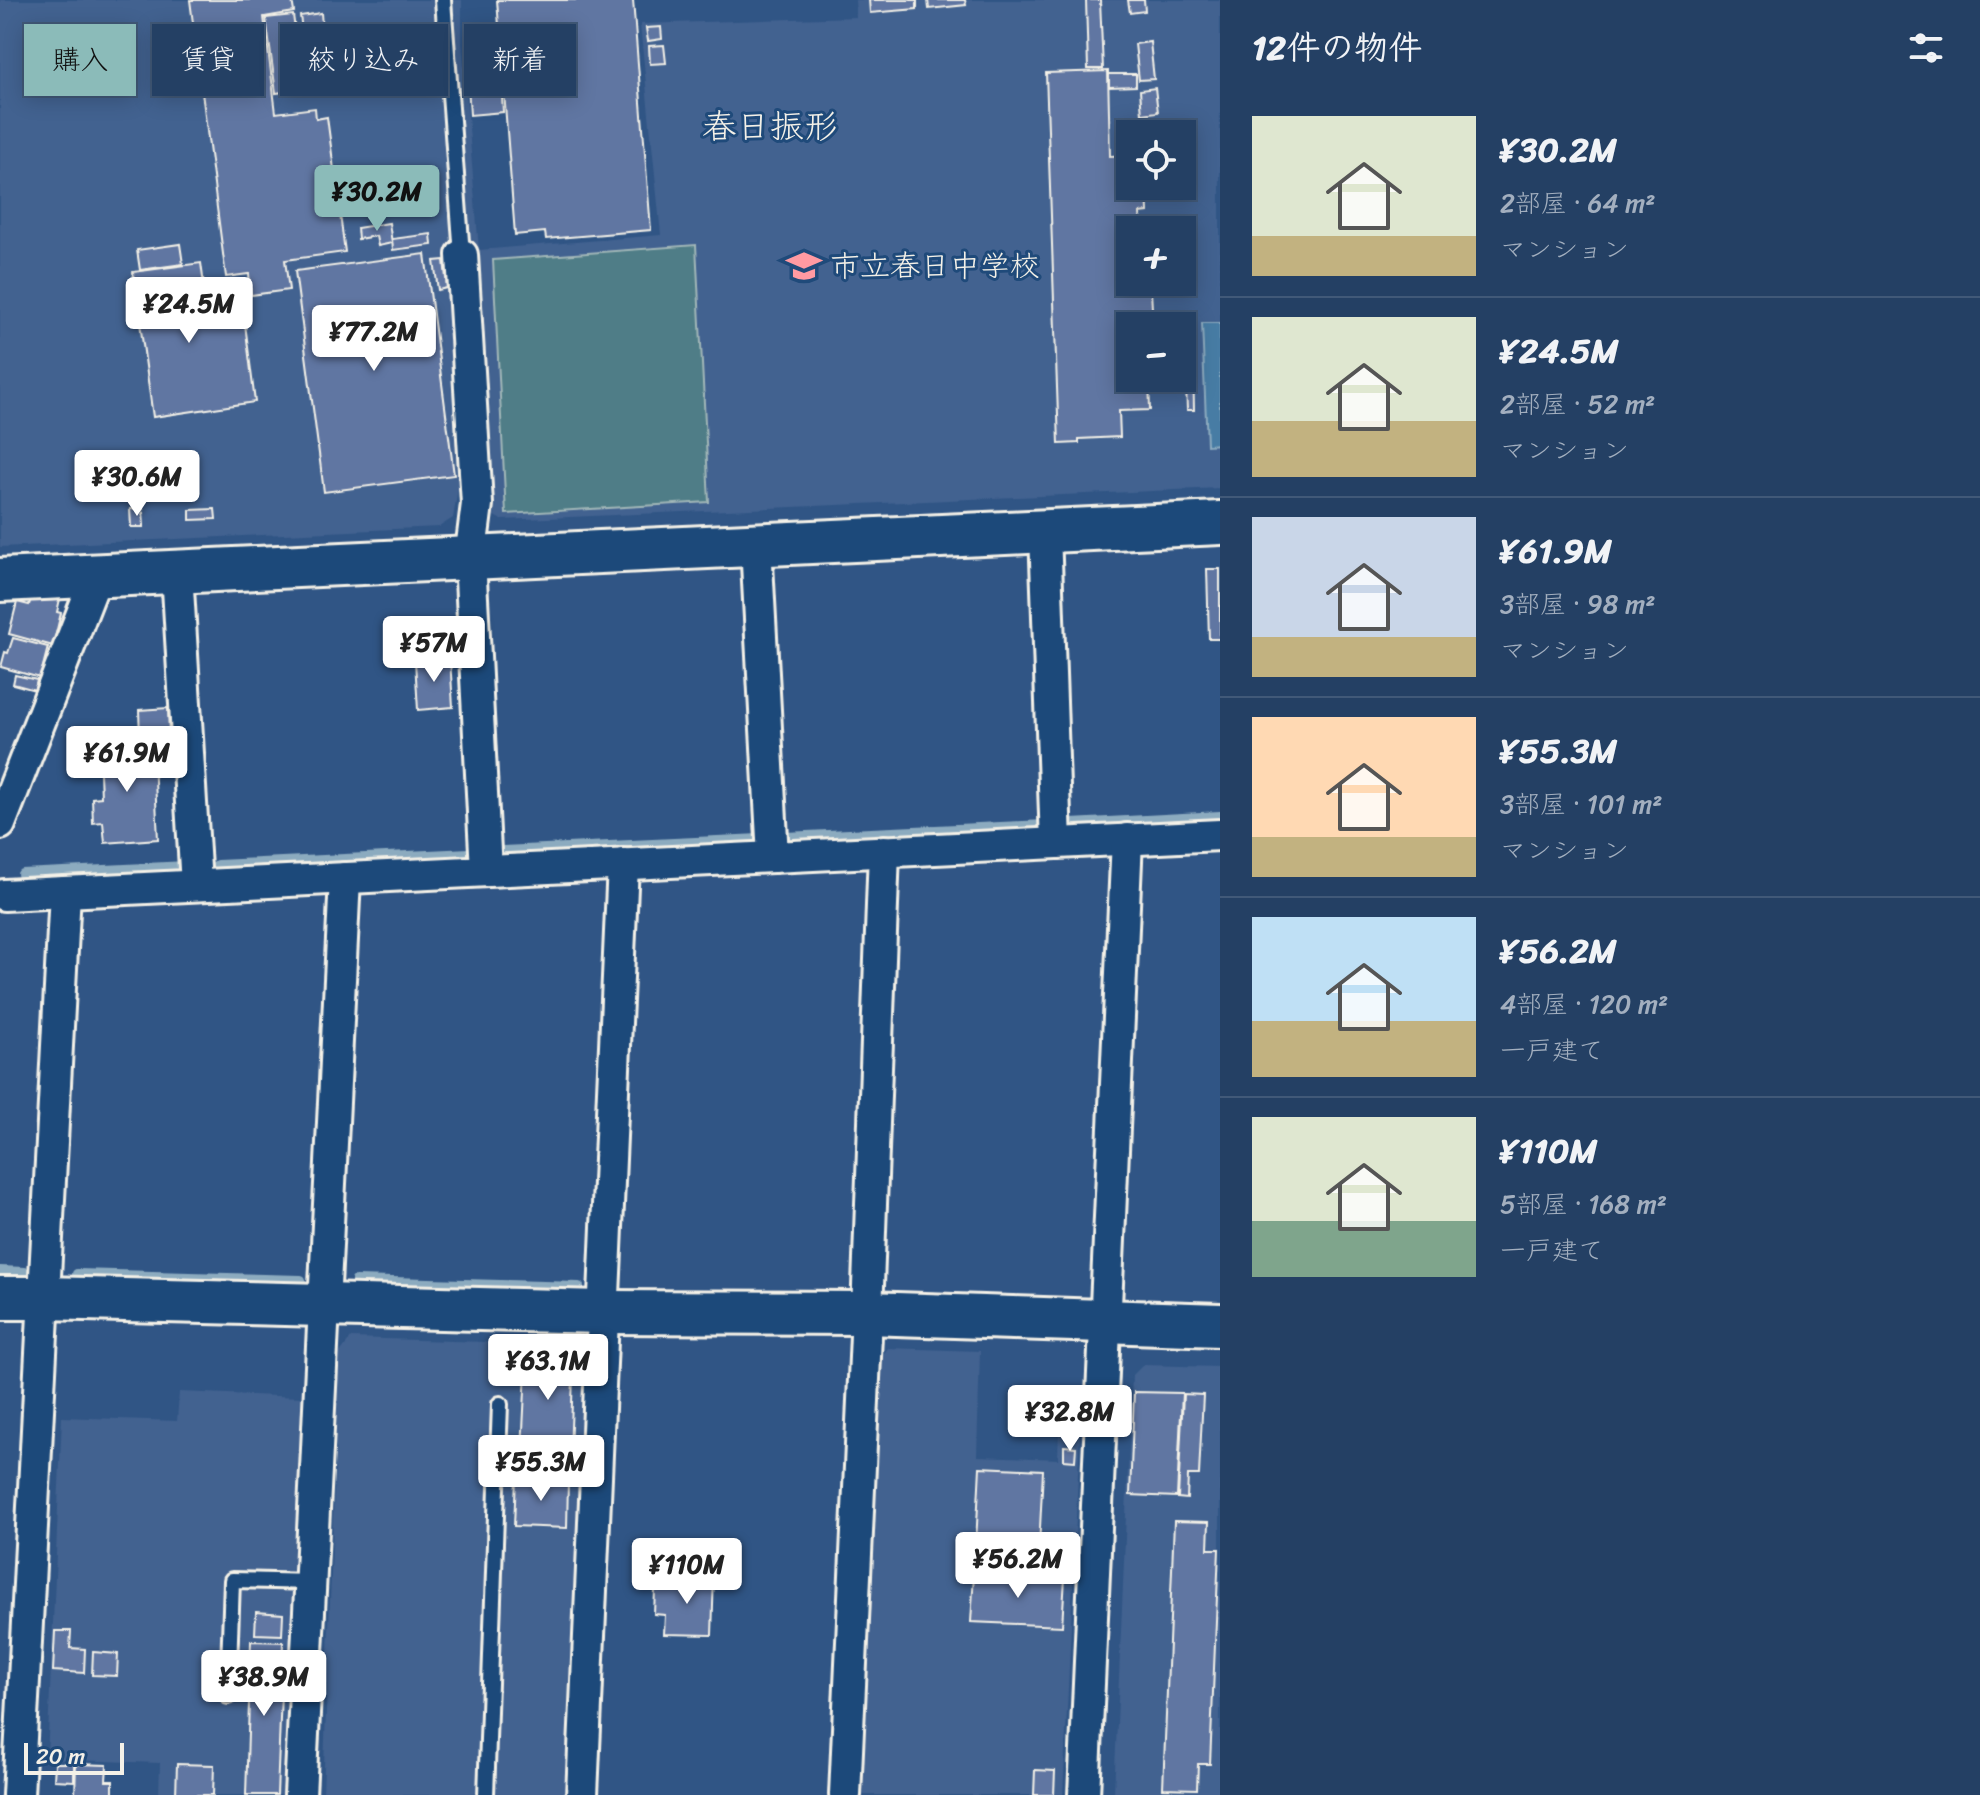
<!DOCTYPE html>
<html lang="ja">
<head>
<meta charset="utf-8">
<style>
	:root { --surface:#244064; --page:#2c476a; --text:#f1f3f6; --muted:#a3afbf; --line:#415978; --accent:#8bbbb9 }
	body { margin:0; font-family:Sriracha,"Klee One",sans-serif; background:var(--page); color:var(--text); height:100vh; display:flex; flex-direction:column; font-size:30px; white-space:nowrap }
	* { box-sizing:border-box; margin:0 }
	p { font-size:26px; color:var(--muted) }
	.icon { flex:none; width:44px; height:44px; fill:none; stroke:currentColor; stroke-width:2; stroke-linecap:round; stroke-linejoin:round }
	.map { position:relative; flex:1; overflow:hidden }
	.sheet { display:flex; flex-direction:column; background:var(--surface); width:760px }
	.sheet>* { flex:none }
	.hud { position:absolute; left:24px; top:24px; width:760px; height:72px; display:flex; gap:16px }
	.controls { position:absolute; left:1116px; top:120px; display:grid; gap:16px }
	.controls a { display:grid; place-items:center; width:80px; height:80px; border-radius:0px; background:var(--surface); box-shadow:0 4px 20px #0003,0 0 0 2px var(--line); font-size:40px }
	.scale { position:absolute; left:24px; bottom:20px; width:100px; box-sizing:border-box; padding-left:8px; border:4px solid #f4f1e8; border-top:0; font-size:22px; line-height:28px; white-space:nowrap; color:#f4f1e8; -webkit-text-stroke:6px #1f4a7a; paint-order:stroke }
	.price { position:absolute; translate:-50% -68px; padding:0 18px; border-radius:8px; background:#fff; color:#222; font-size:26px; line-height:52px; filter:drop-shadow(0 2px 4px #0008) }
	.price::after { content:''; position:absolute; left:50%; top:48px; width:24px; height:18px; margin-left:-12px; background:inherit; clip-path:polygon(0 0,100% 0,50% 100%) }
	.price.current { background:var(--accent); color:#111 }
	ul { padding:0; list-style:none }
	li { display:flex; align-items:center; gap:24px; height:200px; padding:0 32px }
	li+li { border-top:2px solid var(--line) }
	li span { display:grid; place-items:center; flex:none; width:224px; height:160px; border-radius:0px; color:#555 }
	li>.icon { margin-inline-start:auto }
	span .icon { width:96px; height:96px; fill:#fffc; stroke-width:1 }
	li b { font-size:34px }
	h2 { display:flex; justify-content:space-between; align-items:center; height:96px; padding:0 32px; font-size:34px }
	.tag { padding:0 28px; border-radius:0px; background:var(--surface); box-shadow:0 4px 20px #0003,0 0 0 2px var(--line); font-size:28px; line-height:72px }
	.tag.current { background:var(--accent); color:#111 }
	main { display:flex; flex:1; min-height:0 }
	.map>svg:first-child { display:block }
</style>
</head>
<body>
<main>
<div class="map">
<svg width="1220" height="1795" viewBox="0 0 1220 1795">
	<rect width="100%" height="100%" fill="#305585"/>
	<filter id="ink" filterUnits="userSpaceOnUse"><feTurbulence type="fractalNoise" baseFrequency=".0125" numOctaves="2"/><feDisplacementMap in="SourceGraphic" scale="16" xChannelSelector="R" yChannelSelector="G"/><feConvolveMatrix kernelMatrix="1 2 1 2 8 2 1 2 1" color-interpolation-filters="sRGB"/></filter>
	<g filter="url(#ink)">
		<g fill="#426290" fill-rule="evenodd">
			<path d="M0 0H462V43L479 250 661 235 640 24 856 17 855 0H1220V488L502 520 492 515 477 250 446 252 461 470 453 518 439 527 0 547ZM1130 134H1182V186H1130ZM1130 230H1182V282H1130ZM1130 326H1182V378H1130Z"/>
			<polygon points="351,1338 588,1345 564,1795 323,1795 339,1354"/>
			<polygon points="888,1348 980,1351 977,1456 1058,1459 1059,1430 1080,1431 1063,1795 861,1795 882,1356"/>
			<polygon points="1143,1365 1220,1367 1220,1795 1114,1793 1132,1376"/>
			<polygon points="179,1392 302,1397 282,1795 159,1795 160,1763 47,1759 62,1417 177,1421"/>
		</g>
		<polygon fill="#4f7d87" stroke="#a2b7b8" stroke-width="2" points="696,245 709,502 506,514 493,260"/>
		<polygon fill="#477ca4" stroke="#8cabbf" stroke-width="2" points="1202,323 1220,323 1220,444 1207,445"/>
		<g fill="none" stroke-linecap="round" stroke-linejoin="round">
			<g stroke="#8cabbf" stroke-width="10">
				<polyline points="1071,824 1220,816"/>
				<polyline points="785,837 1045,825"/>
				<polyline points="502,851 760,839"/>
				<polyline points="217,865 470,853"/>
				<polyline points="22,874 187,866"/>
				<polyline points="0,1271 25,1272"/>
				<polyline points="77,1274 301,1280"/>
				<polyline points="356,1281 579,1287"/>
			</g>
		</g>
		<g fill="#6076a2" stroke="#f4f1e8" stroke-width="2">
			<polygon points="190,0 292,0 294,12 264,17 276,113 315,108 316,119 327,117 345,252 285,260 289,290 251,295 249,274 226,277"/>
			<polygon points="497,0 633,0 651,230 546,239 545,232 515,235"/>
			<polygon points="869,0 917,0 917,9 870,13"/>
			<polygon points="928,0 965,0 966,5 929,9"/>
			<polygon points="1086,0 1100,0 1103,69 1088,69"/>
			<polygon points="1128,0 1144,0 1145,11 1130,13"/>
			<polygon points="321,13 322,26 302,29 300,16"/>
			<polygon points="293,15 303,89 276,93 266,18"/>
			<polygon points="661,27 662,39 648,41 646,28"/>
			<polygon points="1150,42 1154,79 1139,80 1135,44"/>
			<polygon points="344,43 345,54 333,55 332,44"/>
			<polygon points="664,45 666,63 650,64 649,46"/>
			<polygon points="345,66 347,81 335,83 333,67"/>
			<polygon points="1108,71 1110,156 1130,155 1130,186 1147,186 1148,212 1140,213 1141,230 1130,230 1130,240 1123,240 1124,292 1151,291 1153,326 1130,326 1130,378 1149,378 1150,410 1119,411 1120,437 1079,439 1079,443 1059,444 1046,73"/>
			<polygon points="1109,74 1136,74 1136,86 1109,87"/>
			<polygon points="501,82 503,112 470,115 468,85"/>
			<polygon points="1155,88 1158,112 1142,114 1140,90"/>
			<polygon points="1175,222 1175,230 1149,230 1149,223"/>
			<polygon points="389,223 392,243 378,246 376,236 358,239 357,228"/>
			<polygon points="431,234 432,245 393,250 392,239"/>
			<polygon points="180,244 183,264 140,270 137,250"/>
			<polygon points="425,254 454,475 324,492 295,271"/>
			<polygon points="444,260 447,288 438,290 434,261"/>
			<polygon points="201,263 210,329 245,324 255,402 153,417 133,272"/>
			<polygon points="1185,361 1193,361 1194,410 1187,410"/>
			<polygon points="130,509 143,509 144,527 131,527"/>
			<polygon points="215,509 216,519 190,520 190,510"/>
			<polygon points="1207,569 1220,569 1220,639 1209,639"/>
			<polygon points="31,599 60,599 57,612 61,613 53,646 9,634 17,602 29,605"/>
			<polygon points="13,638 48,647 40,678 1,667 5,652 8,653"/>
			<polygon points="450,658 453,707 418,710 415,661"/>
			<polygon points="15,675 37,680 35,690 13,684"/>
			<polygon points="168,708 169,735 140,737 139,710"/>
			<polygon points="153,742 158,839 105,843 103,822 93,823 92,798 101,797 99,749 121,747 121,744"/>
			<polygon points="527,1351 574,1353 570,1452 522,1450"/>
			<polygon points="1134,1392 1182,1393 1177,1497 1130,1495"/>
			<polygon points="1183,1394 1203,1395 1199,1475 1188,1475 1187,1499 1178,1498"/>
			<polygon points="1064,1446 1076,1447 1075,1461 1064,1460"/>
			<polygon points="517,1453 558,1455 557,1475 516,1474"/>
			<polygon points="980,1467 1043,1470 1038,1566 975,1563"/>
			<polygon points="516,1478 568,1480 567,1528 514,1526"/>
			<polygon points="1174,1521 1209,1522 1208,1549 1219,1549 1210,1764 1198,1764 1197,1789 1163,1788"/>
			<polygon points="974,1574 1065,1578 1062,1626 971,1622"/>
			<polygon points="673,1575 714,1576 712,1635 664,1634 665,1615 654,1614 655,1590 672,1591"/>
			<polygon points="256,1612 283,1614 282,1635 255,1634"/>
			<polygon points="55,1631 71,1631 70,1648 85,1649 84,1673 53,1671"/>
			<polygon points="251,1641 283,1642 277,1795 246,1795"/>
			<polygon points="93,1652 118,1654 117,1676 92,1675"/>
			<polygon points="55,1763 74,1763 74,1781 54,1780"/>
			<polygon points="76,1764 107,1765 106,1781 113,1781 113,1795 75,1795"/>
			<polygon points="177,1764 214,1765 213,1795 176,1795"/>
			<polygon points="1035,1770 1055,1771 1054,1795 1034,1795"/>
		</g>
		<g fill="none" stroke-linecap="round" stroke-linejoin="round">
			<g stroke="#f4f1e8" stroke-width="20">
				<g id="lane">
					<polyline points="443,0 462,255"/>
					<polyline points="228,1696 232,1580 310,1582"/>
					<polyline points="486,1795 500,1404"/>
				</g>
			</g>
			<g stroke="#f4f1e8" stroke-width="36">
				<g id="street">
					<polyline points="462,255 477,504 470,559 486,871"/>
					<polyline points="1045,532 1056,843"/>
					<polyline points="756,545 773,857"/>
					<polyline points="177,572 196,885"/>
					<polyline points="0,824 97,575"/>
					<polyline points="4,895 1220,835"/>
					<polyline points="18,1795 65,892"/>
					<polyline points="300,1795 345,878"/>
					<polyline points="582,1795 623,864"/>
					<polyline points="845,1795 867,1313 884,851"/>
					<polyline points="1084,1795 1127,839"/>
				</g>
			</g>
			<g stroke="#f4f1e8" stroke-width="48">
				<g id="secondary">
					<polyline points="0,580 1220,523"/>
					<polyline points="0,1298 44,1298 603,1312 867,1313 1220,1325"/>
				</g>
			</g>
			<use href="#lane" stroke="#1f4a7a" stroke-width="14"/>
			<use href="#street" stroke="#1f4a7a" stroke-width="30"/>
			<use href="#secondary" stroke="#1f4a7a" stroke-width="42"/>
		</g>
	</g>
	<defs>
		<g id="school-bare" transform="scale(2.76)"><path d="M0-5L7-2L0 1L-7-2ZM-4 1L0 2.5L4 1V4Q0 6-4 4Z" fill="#ff9aa2" stroke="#1f4a7a" stroke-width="2.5" paint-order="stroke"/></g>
	</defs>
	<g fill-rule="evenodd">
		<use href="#school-bare" x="804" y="266"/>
	</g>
	<g text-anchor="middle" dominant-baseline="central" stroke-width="6" stroke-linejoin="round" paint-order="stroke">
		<g font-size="30" fill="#f4f1e8" stroke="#1f4a7a" text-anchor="start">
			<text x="830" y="266">市立春日中学校</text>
		</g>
		<g font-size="34" fill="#f4f1e8" stroke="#1f4a7a">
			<text x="770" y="127">春日振形</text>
		</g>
	</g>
</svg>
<div class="controls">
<a><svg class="icon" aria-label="locate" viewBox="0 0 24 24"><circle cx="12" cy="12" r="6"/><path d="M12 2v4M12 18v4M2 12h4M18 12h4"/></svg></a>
<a>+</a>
<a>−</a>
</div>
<div class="scale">20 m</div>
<b class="price current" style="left:377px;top:233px">¥30.2M</b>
<b class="price" style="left:189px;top:345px">¥24.5M</b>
<b class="price" style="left:374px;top:373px">¥77.2M</b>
<b class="price" style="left:137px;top:518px">¥30.6M</b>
<b class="price" style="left:434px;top:684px">¥57M</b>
<b class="price" style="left:127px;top:794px">¥61.9M</b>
<b class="price" style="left:548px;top:1402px">¥63.1M</b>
<b class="price" style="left:1070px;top:1453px">¥32.8M</b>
<b class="price" style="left:541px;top:1503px">¥55.3M</b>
<b class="price" style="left:1018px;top:1600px">¥56.2M</b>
<b class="price" style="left:687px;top:1606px">¥110M</b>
<b class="price" style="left:264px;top:1718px">¥38.9M</b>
<div class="hud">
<a class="tag current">購入</a>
<a class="tag">賃貸</a>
<a class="tag">絞り込み</a>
<a class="tag">新着</a>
</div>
</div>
<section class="sheet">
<h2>12件の物件<svg class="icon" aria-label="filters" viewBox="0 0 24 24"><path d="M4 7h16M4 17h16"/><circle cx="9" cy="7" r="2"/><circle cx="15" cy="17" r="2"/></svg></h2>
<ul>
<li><span style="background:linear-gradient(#dfe7d0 75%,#c2b280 0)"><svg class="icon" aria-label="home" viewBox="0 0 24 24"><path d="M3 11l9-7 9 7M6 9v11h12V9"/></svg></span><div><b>¥30.2M</b><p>2部屋 · 64 m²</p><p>マンション</p></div></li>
<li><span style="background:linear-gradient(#dfe7d0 65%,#c2b280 0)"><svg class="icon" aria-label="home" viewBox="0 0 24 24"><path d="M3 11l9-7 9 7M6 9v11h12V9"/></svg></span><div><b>¥24.5M</b><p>2部屋 · 52 m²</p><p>マンション</p></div></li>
<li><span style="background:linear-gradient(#c9d6e8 75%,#c2b280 0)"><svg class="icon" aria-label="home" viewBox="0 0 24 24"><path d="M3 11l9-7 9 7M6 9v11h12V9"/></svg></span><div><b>¥61.9M</b><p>3部屋 · 98 m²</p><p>マンション</p></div></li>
<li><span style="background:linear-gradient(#ffd9b3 75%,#c2b280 0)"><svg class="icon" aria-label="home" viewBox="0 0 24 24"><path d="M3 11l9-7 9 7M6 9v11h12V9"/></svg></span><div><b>¥55.3M</b><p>3部屋 · 101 m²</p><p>マンション</p></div></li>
<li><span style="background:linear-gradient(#bfe0f5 65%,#c2b280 0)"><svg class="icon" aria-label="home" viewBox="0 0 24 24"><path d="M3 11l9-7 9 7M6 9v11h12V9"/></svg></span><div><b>¥56.2M</b><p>4部屋 · 120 m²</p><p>一戸建て</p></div></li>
<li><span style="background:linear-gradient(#dfe7d0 65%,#7fa58c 0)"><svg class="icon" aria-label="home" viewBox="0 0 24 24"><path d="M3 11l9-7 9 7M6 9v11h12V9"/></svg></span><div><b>¥110M</b><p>5部屋 · 168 m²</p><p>一戸建て</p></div></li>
</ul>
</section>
</main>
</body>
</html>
